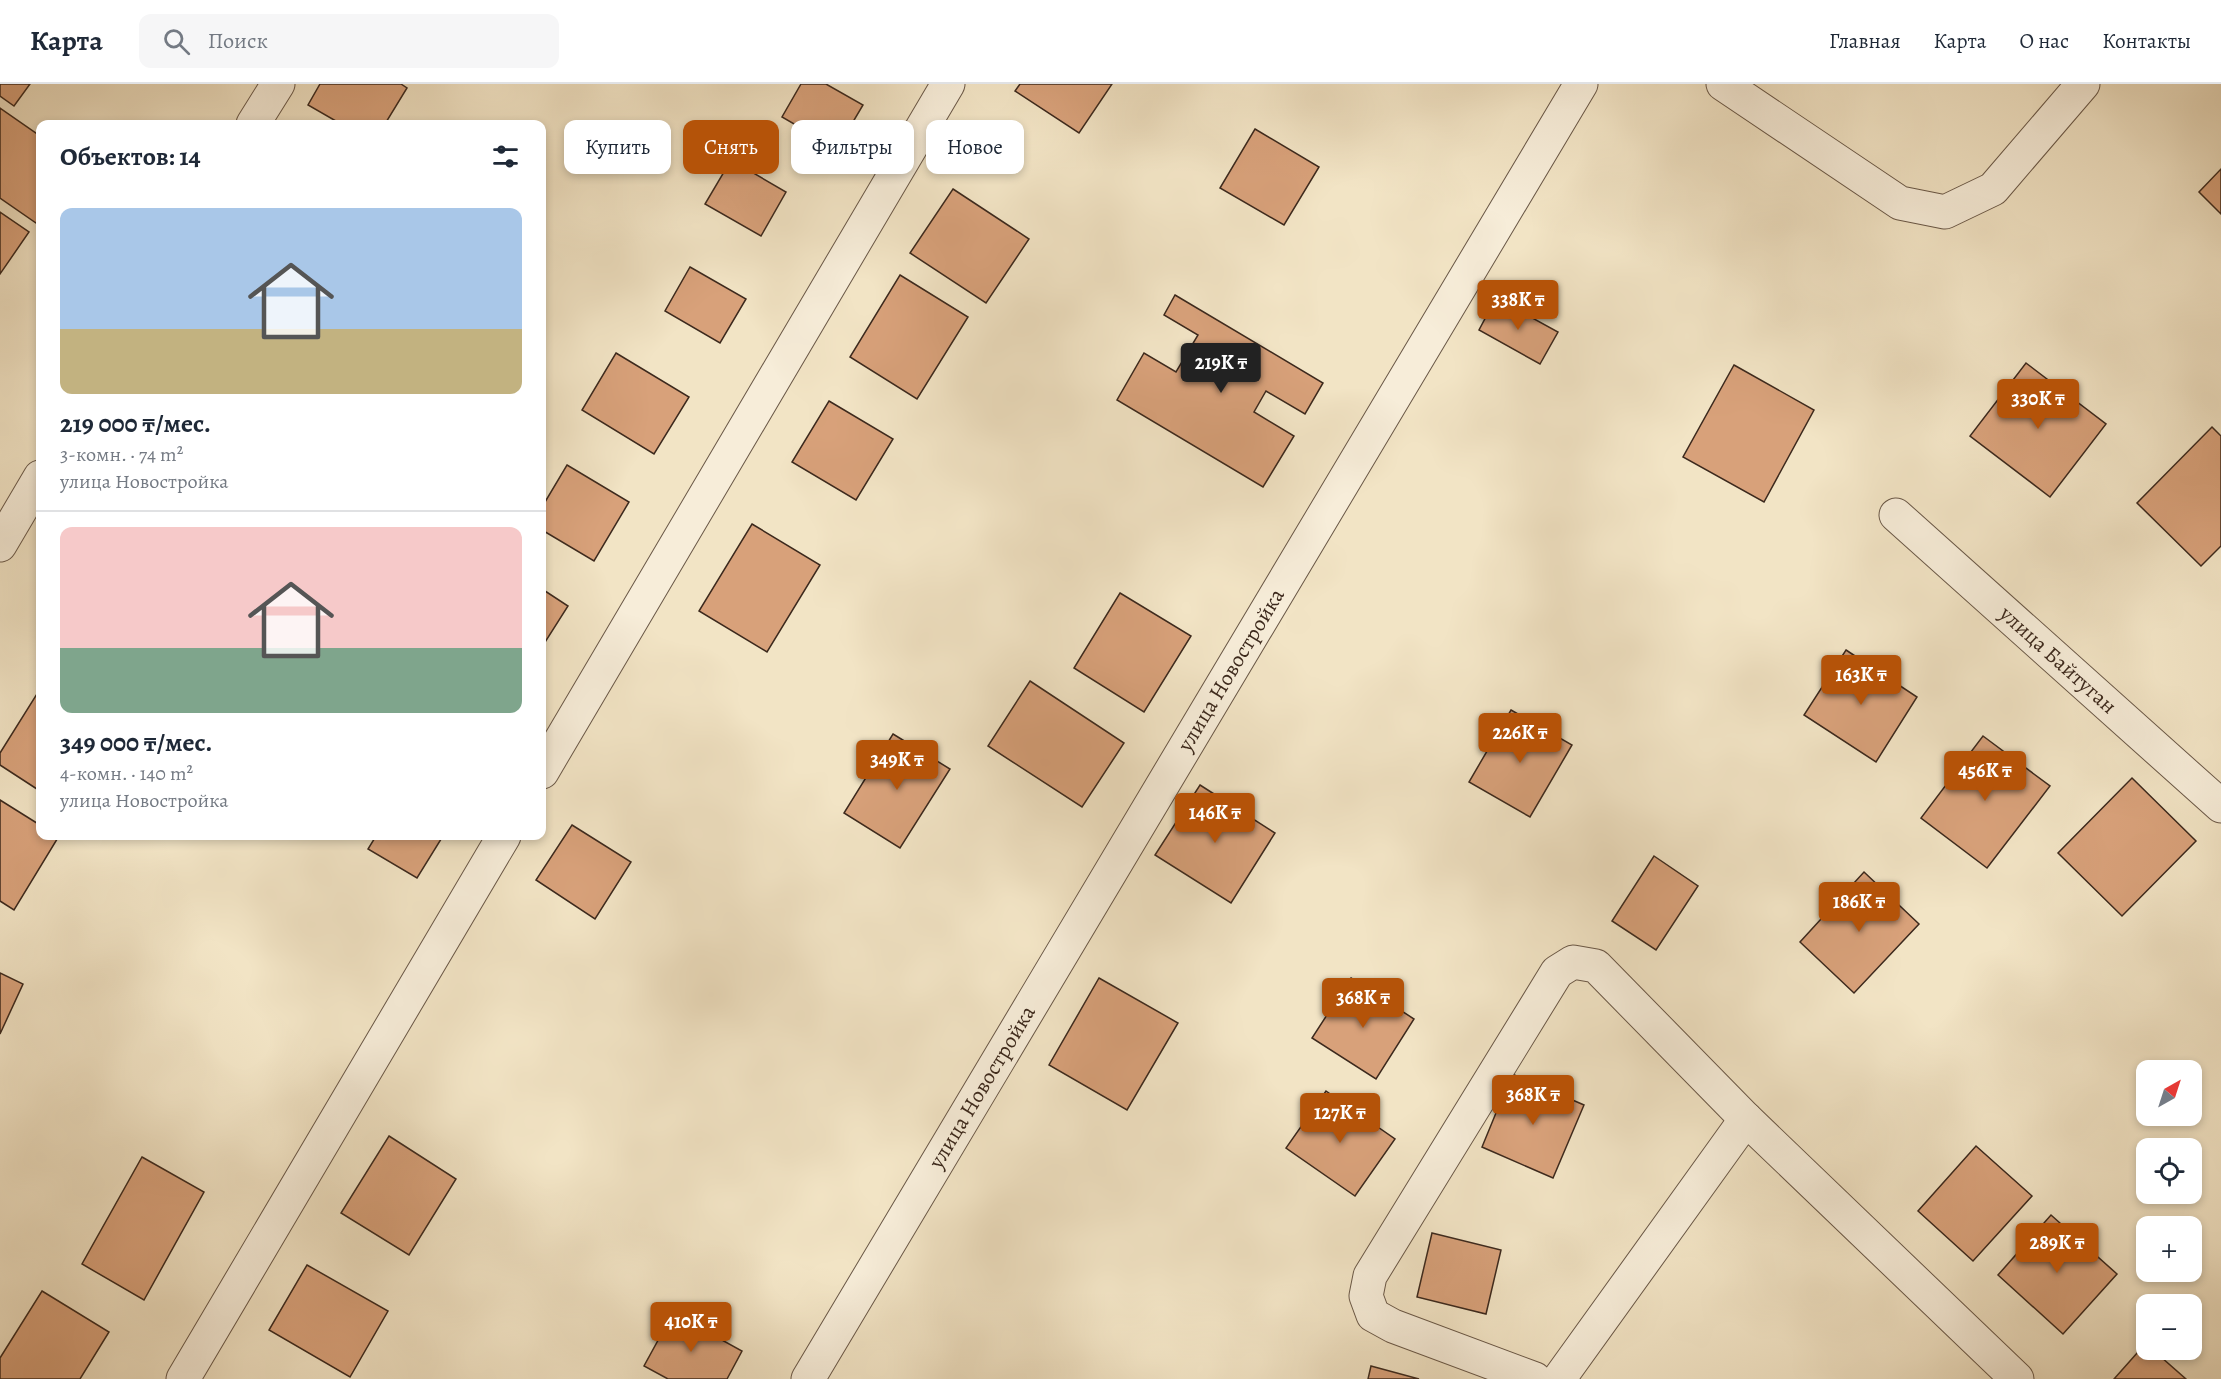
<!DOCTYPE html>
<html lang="ru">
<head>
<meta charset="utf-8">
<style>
	:root { --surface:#fff; --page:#f6f6f7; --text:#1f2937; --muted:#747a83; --line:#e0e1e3; --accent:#b45309 }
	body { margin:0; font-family:Alegreya,serif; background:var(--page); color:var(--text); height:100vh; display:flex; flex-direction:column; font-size:22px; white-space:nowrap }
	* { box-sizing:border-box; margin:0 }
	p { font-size:20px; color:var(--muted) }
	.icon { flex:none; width:33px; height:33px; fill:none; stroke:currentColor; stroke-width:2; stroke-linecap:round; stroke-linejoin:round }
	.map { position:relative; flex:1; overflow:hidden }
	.side { position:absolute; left:36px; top:36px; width:510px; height:720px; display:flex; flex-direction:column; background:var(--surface); border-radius:12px; box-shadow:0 3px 9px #0003 }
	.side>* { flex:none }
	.hud { position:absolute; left:564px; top:36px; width:570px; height:54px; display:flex; gap:12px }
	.needle { width:39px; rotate:39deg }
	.tools { position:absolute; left:2136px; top:976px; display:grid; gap:12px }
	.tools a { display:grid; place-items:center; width:66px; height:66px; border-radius:12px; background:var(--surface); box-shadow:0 3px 9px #0003; font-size:30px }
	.price { position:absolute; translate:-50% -51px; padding:0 14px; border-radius:6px; background:var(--accent); color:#fff; font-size:20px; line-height:39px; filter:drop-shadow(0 2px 3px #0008) }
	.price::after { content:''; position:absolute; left:50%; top:36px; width:18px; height:14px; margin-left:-9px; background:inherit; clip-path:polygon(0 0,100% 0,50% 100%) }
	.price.active { background:#222; color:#fff }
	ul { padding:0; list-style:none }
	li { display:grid; align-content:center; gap:12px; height:318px; padding:0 24px }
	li+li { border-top:2px solid var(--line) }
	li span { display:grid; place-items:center; height:186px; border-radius:12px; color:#555 }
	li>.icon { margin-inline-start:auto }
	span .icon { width:108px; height:108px; fill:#fffc; stroke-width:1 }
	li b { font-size:26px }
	h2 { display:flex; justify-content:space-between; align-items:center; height:72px; padding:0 24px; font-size:26px }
	.tag { padding:0 21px; border-radius:12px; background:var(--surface); box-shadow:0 3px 9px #0003; font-size:21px; line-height:54px }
	.tag.active { background:var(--accent); color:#fff }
	header { display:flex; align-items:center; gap:36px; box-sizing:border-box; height:84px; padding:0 30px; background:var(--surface); border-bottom:2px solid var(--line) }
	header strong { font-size:28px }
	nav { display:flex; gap:33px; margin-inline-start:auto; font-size:21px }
	.search { width:420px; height:54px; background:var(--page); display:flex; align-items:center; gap:15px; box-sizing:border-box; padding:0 21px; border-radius:12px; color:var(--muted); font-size:22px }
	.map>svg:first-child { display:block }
</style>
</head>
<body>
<header>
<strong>Карта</strong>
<div class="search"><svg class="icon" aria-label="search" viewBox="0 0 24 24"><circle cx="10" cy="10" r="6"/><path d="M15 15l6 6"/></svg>Поиск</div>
<nav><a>Главная</a><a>Карта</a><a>О нас</a><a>Контакты</a></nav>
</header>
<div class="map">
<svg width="2221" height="1295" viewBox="0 0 2221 1295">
	<rect width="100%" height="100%" fill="#f2e4c5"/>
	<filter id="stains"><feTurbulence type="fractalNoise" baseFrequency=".00333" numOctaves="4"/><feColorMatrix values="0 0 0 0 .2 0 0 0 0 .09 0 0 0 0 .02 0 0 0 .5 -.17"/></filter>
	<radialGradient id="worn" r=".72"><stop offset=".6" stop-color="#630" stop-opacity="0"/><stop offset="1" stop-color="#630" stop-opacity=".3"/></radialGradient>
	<g fill="#d8a17a" stroke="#3c291d" stroke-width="1.5">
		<polygon points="0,0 30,0 14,22 0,12"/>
		<polygon points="320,0 401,0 407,4 385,40 341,40 308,21"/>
		<polygon points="801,0 826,0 863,21 837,65 782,33"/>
		<polygon points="1020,0 1112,0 1079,49 1015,7"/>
		<polygon points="0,24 40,52 40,133 36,139 0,114"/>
		<polygon points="1255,45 1319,83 1284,141 1220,104"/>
		<polygon points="731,76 786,108 761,152 705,120"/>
		<polygon points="2221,85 2221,130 2199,108"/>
		<polygon points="953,105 1029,155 986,219 910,169"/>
		<polygon points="0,128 29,148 0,190"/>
		<polygon points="690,183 746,215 720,259 665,227"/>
		<polygon points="900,191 968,233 917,315 850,273"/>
		<polygon points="1175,211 1323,299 1305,330 1266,307 1254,328 1294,352 1263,403 1117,316 1144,269 1176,288 1198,251 1164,231"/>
		<polygon points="1496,214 1558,248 1540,280 1479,246"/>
		<polygon points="616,269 689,313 654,370 582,326"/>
		<polygon points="2026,279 2106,340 2050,413 1970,352"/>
		<polygon points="1734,281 1814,326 1764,418 1683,373"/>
		<polygon points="829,317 893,355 856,416 792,378"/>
		<polygon points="2212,343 2221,352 2221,462 2201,482 2137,419"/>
		<polygon points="567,381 629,418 594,477 542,446 542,423"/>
		<polygon points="752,440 820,481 767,568 699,527"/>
		<polygon points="542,505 568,522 542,563"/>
		<polygon points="1120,509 1191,552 1144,628 1074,584"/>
		<polygon points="1846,566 1917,613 1876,678 1804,631"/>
		<polygon points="1030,597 1124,659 1082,723 988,662"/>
		<polygon points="40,605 40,707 0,681 0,669"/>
		<polygon points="1511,626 1572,661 1530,733 1469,698"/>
		<polygon points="893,650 950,685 900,764 844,729"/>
		<polygon points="1983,652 2050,702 1987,784 1921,734"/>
		<polygon points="2132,694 2196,757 2122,832 2058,769"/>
		<polygon points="1200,701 1275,749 1231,819 1155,771"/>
		<polygon points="0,716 40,741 40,752 59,752 14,826 0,817"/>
		<polygon points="572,741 631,778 595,835 536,796"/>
		<polygon points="376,752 443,752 417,794 368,765"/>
		<polygon points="1654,772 1698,802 1656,866 1612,837"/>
		<polygon points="1864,788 1919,840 1854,909 1800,858"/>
		<polygon points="0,889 23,900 0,950"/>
		<polygon points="1099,894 1178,939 1127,1026 1049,981"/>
		<polygon points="1351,894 1414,935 1376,995 1312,954"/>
		<polygon points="1512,990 1584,1021 1553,1094 1482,1063"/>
		<polygon points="1326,1007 1395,1055 1355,1112 1286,1064"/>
		<polygon points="389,1052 456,1095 409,1171 341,1129"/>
		<polygon points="1976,1062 2032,1112 1973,1177 1918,1127"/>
		<polygon points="142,1073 204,1108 144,1216 82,1180"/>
		<polygon points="2051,1131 2117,1190 2063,1250 1998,1191"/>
		<polygon points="1432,1149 1501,1166 1486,1230 1417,1213"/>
		<polygon points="307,1181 388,1227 350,1293 269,1246"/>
		<polygon points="42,1207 109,1248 80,1295 0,1295 0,1274"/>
		<polygon points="673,1229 742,1267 727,1295 668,1295 644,1282"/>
		<polygon points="2146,1259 2146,1266 2153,1266 2186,1295 2114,1295"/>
		<polygon points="1371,1282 1419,1295 1368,1295"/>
	</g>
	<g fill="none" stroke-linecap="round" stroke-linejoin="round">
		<g stroke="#6a5847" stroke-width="35">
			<g id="minor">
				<polyline points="1723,0 1900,119 1945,128 1993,105 2083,0"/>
				<polyline points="253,40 278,0"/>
				<polyline points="1896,431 2221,722"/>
				<polyline points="0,461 40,393"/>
				<polyline points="542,688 948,0"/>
				<polyline points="183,1295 504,752"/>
				<polyline points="808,1295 1581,0"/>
				<polyline points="1535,1295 1393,1242 1373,1231 1366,1212 1370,1192 1557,888 1573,878 1596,882 1746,1035"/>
				<polyline points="1559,1295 1746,1035 2017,1295"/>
			</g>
		</g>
		<use href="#minor" stroke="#f7edd9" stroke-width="33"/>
	</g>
	<g text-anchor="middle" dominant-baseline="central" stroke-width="6" stroke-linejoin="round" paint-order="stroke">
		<g font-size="22" fill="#3c291d" stroke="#f7edd9">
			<text transform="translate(2058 576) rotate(42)">улица Байтуган</text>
			<text transform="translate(1231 586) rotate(-59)">улица Новостройка</text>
			<text transform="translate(982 1003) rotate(-59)">улица Новостройка</text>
		</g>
	</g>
	<rect width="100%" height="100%" filter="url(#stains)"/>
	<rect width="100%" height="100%" fill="url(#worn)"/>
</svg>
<div class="tools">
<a><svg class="needle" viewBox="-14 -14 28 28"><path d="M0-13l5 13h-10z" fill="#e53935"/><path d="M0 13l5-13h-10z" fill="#747a83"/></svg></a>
<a><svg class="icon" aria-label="locate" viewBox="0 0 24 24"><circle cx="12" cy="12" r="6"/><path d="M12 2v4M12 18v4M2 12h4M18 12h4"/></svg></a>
<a>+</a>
<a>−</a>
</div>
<b class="price" style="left:1518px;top:247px">338K ₸</b>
<b class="price active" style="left:1221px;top:310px">219K ₸</b>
<b class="price" style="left:2038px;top:346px">330K ₸</b>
<b class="price" style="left:1861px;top:622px">163K ₸</b>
<b class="price" style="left:1520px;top:680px">226K ₸</b>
<b class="price" style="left:897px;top:707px">349K ₸</b>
<b class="price" style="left:1985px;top:718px">456K ₸</b>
<b class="price" style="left:1215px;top:760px">146K ₸</b>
<b class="price" style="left:1859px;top:849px">186K ₸</b>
<b class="price" style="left:1363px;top:945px">368K ₸</b>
<b class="price" style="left:1533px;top:1042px">368K ₸</b>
<b class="price" style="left:1340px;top:1060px">127K ₸</b>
<b class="price" style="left:2057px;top:1190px">289K ₸</b>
<b class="price" style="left:691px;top:1269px">410K ₸</b>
<div class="hud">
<a class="tag">Купить</a>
<a class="tag active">Снять</a>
<a class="tag">Фильтры</a>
<a class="tag">Новое</a>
</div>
<section class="side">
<h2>Объектов: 14<svg class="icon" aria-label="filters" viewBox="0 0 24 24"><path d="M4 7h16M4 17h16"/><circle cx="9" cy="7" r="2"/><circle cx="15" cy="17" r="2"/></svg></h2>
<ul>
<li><span style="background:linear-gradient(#a9c7e8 65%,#c2b280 0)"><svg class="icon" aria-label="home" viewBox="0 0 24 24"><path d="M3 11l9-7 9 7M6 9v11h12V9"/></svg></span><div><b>219 000 ₸/мес.</b><p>3-комн. · 74 m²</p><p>улица Новостройка</p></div></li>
<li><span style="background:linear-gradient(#f6c9c9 65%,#7fa58c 0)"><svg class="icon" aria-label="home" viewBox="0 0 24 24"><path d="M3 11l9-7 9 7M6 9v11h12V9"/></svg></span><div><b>349 000 ₸/мес.</b><p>4-комн. · 140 m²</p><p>улица Новостройка</p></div></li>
</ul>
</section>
</div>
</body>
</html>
